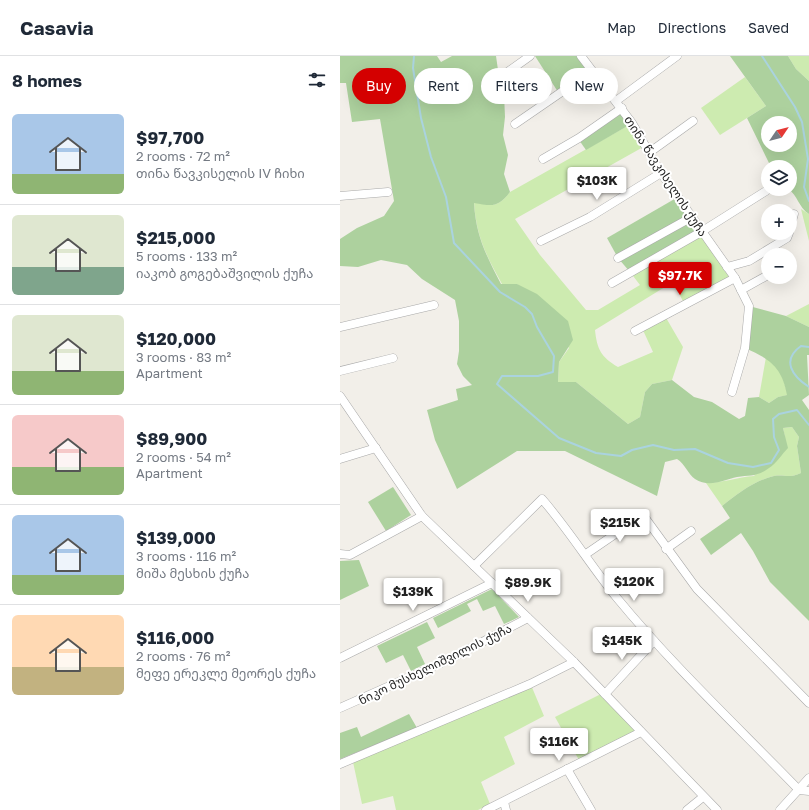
<!DOCTYPE html>
<html lang="en">
<head>
<meta charset="utf-8">
<style>
	:root { --surface:#fff; --page:#f6f6f7; --text:#1f2937; --muted:#747a83; --line:#e0e1e3; --accent:#d40000 }
	body { margin:0; font-family:"Golos Text","Noto Sans Georgian",sans-serif; background:var(--page); color:var(--text); height:100vh; display:flex; flex-direction:column; font-size:15px; white-space:nowrap }
	* { box-sizing:border-box; margin:0 }
	p { font-size:13px; color:var(--muted) }
	.icon { flex:none; width:22px; height:22px; fill:none; stroke:currentColor; stroke-width:2; stroke-linecap:round; stroke-linejoin:round }
	.map { position:relative; flex:1; overflow:hidden }
	.side { display:flex; flex-direction:column; background:var(--surface); width:340px }
	.side>* { flex:none }
	.hud { position:absolute; left:12px; top:12px; width:380px; height:36px; display:flex; gap:8px }
	.needle { width:26px; rotate:55deg }
	.buttons { position:absolute; left:421px; top:60px; display:grid; gap:8px }
	.buttons a { display:grid; place-items:center; width:36px; height:36px; border-radius:50%; background:var(--surface); box-shadow:0 4px 16px #0002; font-size:20px }
	.price { position:absolute; translate:-50% -34px; padding:0 9px; border-radius:4px; background:#fff; color:#222; font-size:13px; line-height:26px; filter:drop-shadow(0 1px 2px #0008) }
	.price::after { content:''; position:absolute; left:50%; top:24px; width:12px; height:9px; margin-left:-6px; background:inherit; clip-path:polygon(0 0,100% 0,50% 100%) }
	.price.on { background:var(--accent); color:#fff }
	ul { padding:0; list-style:none }
	li { display:flex; align-items:center; gap:12px; height:100px; padding:0 12px }
	li+li { border-top:1px solid var(--line) }
	li span { display:grid; place-items:center; flex:none; width:112px; height:80px; border-radius:6px; color:#555 }
	li>.icon { margin-inline-start:auto }
	span .icon { width:48px; height:48px; fill:#fffc; stroke-width:1 }
	li b { font-size:17px }
	h2 { display:flex; justify-content:space-between; align-items:center; height:48px; padding:0 12px; font-size:17px }
	.pill { padding:0 14px; border-radius:18px; background:var(--surface); box-shadow:0 4px 16px #0002; font-size:14px; line-height:36px }
	.pill.on { background:var(--accent); color:#fff }
	header { display:flex; align-items:center; gap:24px; box-sizing:border-box; height:56px; padding:0 20px; background:var(--surface); border-bottom:1px solid var(--line) }
	header strong { font-size:19px }
	nav { display:flex; gap:22px; margin-inline-start:auto; font-size:14px }
	main { display:flex; flex:1; min-height:0 }
	.map>svg:first-child { display:block }
</style>
</head>
<body>
<header>
<strong>Casavia</strong>
<nav><a>Map</a><a>Directions</a><a>Saved</a></nav>
</header>
<main>
<section class="side">
<h2>8 homes<svg class="icon" aria-label="filters" viewBox="0 0 24 24"><path d="M4 7h16M4 17h16"/><circle cx="9" cy="7" r="2"/><circle cx="15" cy="17" r="2"/></svg></h2>
<ul>
<li><span style="background:linear-gradient(#a9c7e8 75%,#8fb573 0)"><svg class="icon" aria-label="home" viewBox="0 0 24 24"><path d="M3 11l9-7 9 7M6 9v11h12V9"/></svg></span><div><b>$97,700</b><p>2 rooms · 72 m²</p><p>თინა წავკისელის IV ჩიხი</p></div></li>
<li><span style="background:linear-gradient(#dfe7d0 65%,#7fa58c 0)"><svg class="icon" aria-label="home" viewBox="0 0 24 24"><path d="M3 11l9-7 9 7M6 9v11h12V9"/></svg></span><div><b>$215,000</b><p>5 rooms · 133 m²</p><p>იაკობ გოგებაშვილის ქუჩა</p></div></li>
<li><span style="background:linear-gradient(#dfe7d0 70%,#8fb573 0)"><svg class="icon" aria-label="home" viewBox="0 0 24 24"><path d="M3 11l9-7 9 7M6 9v11h12V9"/></svg></span><div><b>$120,000</b><p>3 rooms · 83 m²</p><p>Apartment</p></div></li>
<li><span style="background:linear-gradient(#f6c9c9 65%,#8fb573 0)"><svg class="icon" aria-label="home" viewBox="0 0 24 24"><path d="M3 11l9-7 9 7M6 9v11h12V9"/></svg></span><div><b>$89,900</b><p>2 rooms · 54 m²</p><p>Apartment</p></div></li>
<li><span style="background:linear-gradient(#a9c7e8 75%,#8fb573 0)"><svg class="icon" aria-label="home" viewBox="0 0 24 24"><path d="M3 11l9-7 9 7M6 9v11h12V9"/></svg></span><div><b>$139,000</b><p>3 rooms · 116 m²</p><p>მიშა მესხის ქუჩა</p></div></li>
<li><span style="background:linear-gradient(#ffd9b3 65%,#c2b280 0)"><svg class="icon" aria-label="home" viewBox="0 0 24 24"><path d="M3 11l9-7 9 7M6 9v11h12V9"/></svg></span><div><b>$116,000</b><p>2 rooms · 76 m²</p><p>მეფე ერეკლე მეორეს ქუჩა</p></div></li>
</ul>
</section>
<div class="map">
<svg width="469" height="754" viewBox="0 0 469 754">
	<rect width="100%" height="100%" fill="#f2efe9"/>
	<g fill="#cdebb0">
		<polygon points="448,0 469,0 469,25 456,13"/>
		<polygon points="405,21 426,50 380,79 361,52"/>
		<path d="M291 68 305 90 175 163 200 199 246 254H258L300 229 290 216 361 176 395 222 345 249 333 226 255 274C257 293 261 301 278 311L313 296 302 272 325 260 343 291 332 324 312 328 305 336 300 361 288 368 236 326H218L219 306 229 292 177 228H162C146 199 136 180 134 146 152 150 158 152 170 136Z"/>
		<polygon points="461,153 469,158 469,185"/>
		<polygon points="469,248 469,271 446,260"/>
		<polygon points="426,301 441,316 448,339 438,341 429,347 419,341"/>
		<path d="M452 371 459 381 457 390 461 417C448 423 445 418 434 420 413 425 398 438 382 450L366 427C382 427 398 421 414 420L445 381 443 372Z"/>
		<polygon points="191,629 204,660 164,681 175,708 141,726 150,748 138,754 56,754 53,740 22,748 13,706"/>
		<polygon points="261,638 296,675 239,704 215,661"/>
	</g>
	<g fill="#add19e" fill-rule="evenodd">
		<path d="M0 0H97L101 6 112 0H156L159 21 164 38 165 61 163 79 168 99 164 118 170 136C158 152 152 150 134 147 136 180 146 199 161 228H177L197 238 228 265 233 284 219 306 218 326H236L288 368 300 361 305 336 312 328 332 324 354 341 372 346 399 363 405 360 408 342 419 341 429 347 438 341 447 339C442 311 430 303 405 292L409 250 446 260 469 271V299H467L469 339 462 344 469 354V565L430 526 413 495 401 477 371 499 360 483 390 462 382 450C398 438 413 425 434 420 445 418 448 423 461 417L457 390 459 381 452 371 443 372 448 392C442 398 436 408 429 412 417 421 410 419 397 421 384 424 369 432 355 423 348 418 345 408 337 403L325 406 317 440 225 395H177L117 433 95 384 87 354 118 344 116 333 132 329 123 320 117 308 119 295V265L115 244 82 223 67 209 41 204 18 211 0 210V183L17 172 44 160 54 145 40 63 12 66 6 27H0Z"/>
		<polygon points="195,0 239,0 248,14 218,36"/>
		<path d="M390 0H448L456 13 469 25V158C458 151 458 139 448 133H450V111H429V107L407 62 426 50ZM428 67H450V89H428Z"/>
		<polygon points="280,54 291,68 246,94 239,84"/>
		<polygon points="338,141 361,176 290,216 278,202 267,182"/>
		<polygon points="53,431 71,459 46,475 28,446"/>
		<polygon points="19,504 29,530 0,544 0,505"/>
		<polygon points="152,533 179,561 164,568 155,550 143,555 137,543 127,548 131,555 98,572 93,562"/>
		<polygon points="87,566 95,582 77,591 85,608 71,615 63,599 46,607 37,590"/>
		<polygon points="69,658 77,672 0,703 0,677 17,671 21,681"/>
	</g>
	<g fill="none" stroke-linecap="round" stroke-linejoin="round">
		<g stroke="#aad3df" stroke-width="2">
			<polyline points="74,0 73,12 81,62 91,101 106,141 114,187 160,236 185,251 192,258 197,271 214,300 213,316 198,320 162,320 157,328 219,382 256,397 281,400 292,394 313,389 334,394 355,393 388,407 413,411 431,407 439,394 434,381 433,363 439,358 457,354 469,369"/>
			<polyline points="422,0 455,51 462,66 468,103 464,131 469,145"/>
			<path d="M469 291 461 290C441 304 452 320 469 331"/>
		</g>
		<g stroke="#a9a9a9" stroke-width="9">
			<g id="minor">
				<polyline points="241,0 292,67 321,117 395,222 409,250 405,292 392,336"/>
				<polyline points="162,20 190,0"/>
				<polyline points="276,45 337,0"/>
				<polyline points="175,68 252,15"/>
				<polyline points="310,96 353,65"/>
				<polyline points="203,103 239,82 282,52"/>
				<polyline points="0,140 48,136"/>
				<polyline points="450,172 454,158"/>
				<polyline points="201,185 250,161 321,117"/>
				<polyline points="278,202 352,161"/>
				<polyline points="387,211 409,205 447,182 449,177"/>
				<polyline points="272,227 361,176 426,135"/>
				<polyline points="401,234 428,219"/>
				<polyline points="0,271 94,249"/>
				<polyline points="295,275 395,222"/>
				<polyline points="0,315 53,302"/>
				<polyline points="0,340 82,460 234,606 377,754"/>
				<polyline points="0,403 36,392"/>
				<polyline points="326,493 351,475"/>
				<polyline points="0,498 10,499 82,460"/>
				<polyline points="246,498 303,459 357,533 469,647"/>
				<path d="M134 510 202 443C229 474 251 510 277 542 333 610 398 671 459 734L469 735"/>
				<polyline points="0,602 152,527"/>
				<polyline points="265,638 314,585"/>
				<polyline points="0,652 108,604 188,562"/>
				<polyline points="0,708 190,628 234,606"/>
				<polyline points="227,713 251,754"/>
				<polyline points="164,746 166,754"/>
				<polyline points="146,754 301,676"/>
				<polyline points="347,754 363,741"/>
				<polyline points="440,754 469,722"/>
			</g>
		</g>
		<use href="#minor" stroke="#fff" stroke-width="8"/>
	</g>
	<g text-anchor="middle" dominant-baseline="central" stroke-width="4" stroke-linejoin="round" paint-order="stroke">
		<g font-size="12" fill="#222" stroke="#fff">
			<text transform="translate(326 120) rotate(57)">თინა წავკისელის ქუჩა</text>
			<text transform="translate(95 608) rotate(-26)">ნიკო მუსხელიშვილის ქუჩა</text>
		</g>
	</g>
</svg>
<div class="buttons">
<a><svg class="needle" viewBox="-14 -14 28 28"><path d="M0-13l5 13h-10z" fill="#e53935"/><path d="M0 13l5-13h-10z" fill="#747a83"/></svg></a>
<a><svg class="icon" aria-label="layers" viewBox="0 0 24 24"><path d="M12 4l9 5-9 5-9-5zM3 14l9 5 9-5"/></svg></a>
<a>+</a>
<a>−</a>
</div>
<b class="price" style="left:257px;top:145px">$103K</b>
<b class="price on" style="left:340px;top:240px">$97.7K</b>
<b class="price" style="left:280px;top:487px">$215K</b>
<b class="price" style="left:294px;top:546px">$120K</b>
<b class="price" style="left:188px;top:547px">$89.9K</b>
<b class="price" style="left:73px;top:556px">$139K</b>
<b class="price" style="left:282px;top:605px">$145K</b>
<b class="price" style="left:219px;top:706px">$116K</b>
<div class="hud">
<a class="pill on">Buy</a>
<a class="pill">Rent</a>
<a class="pill">Filters</a>
<a class="pill">New</a>
</div>
</div>
</main>
</body>
</html>
